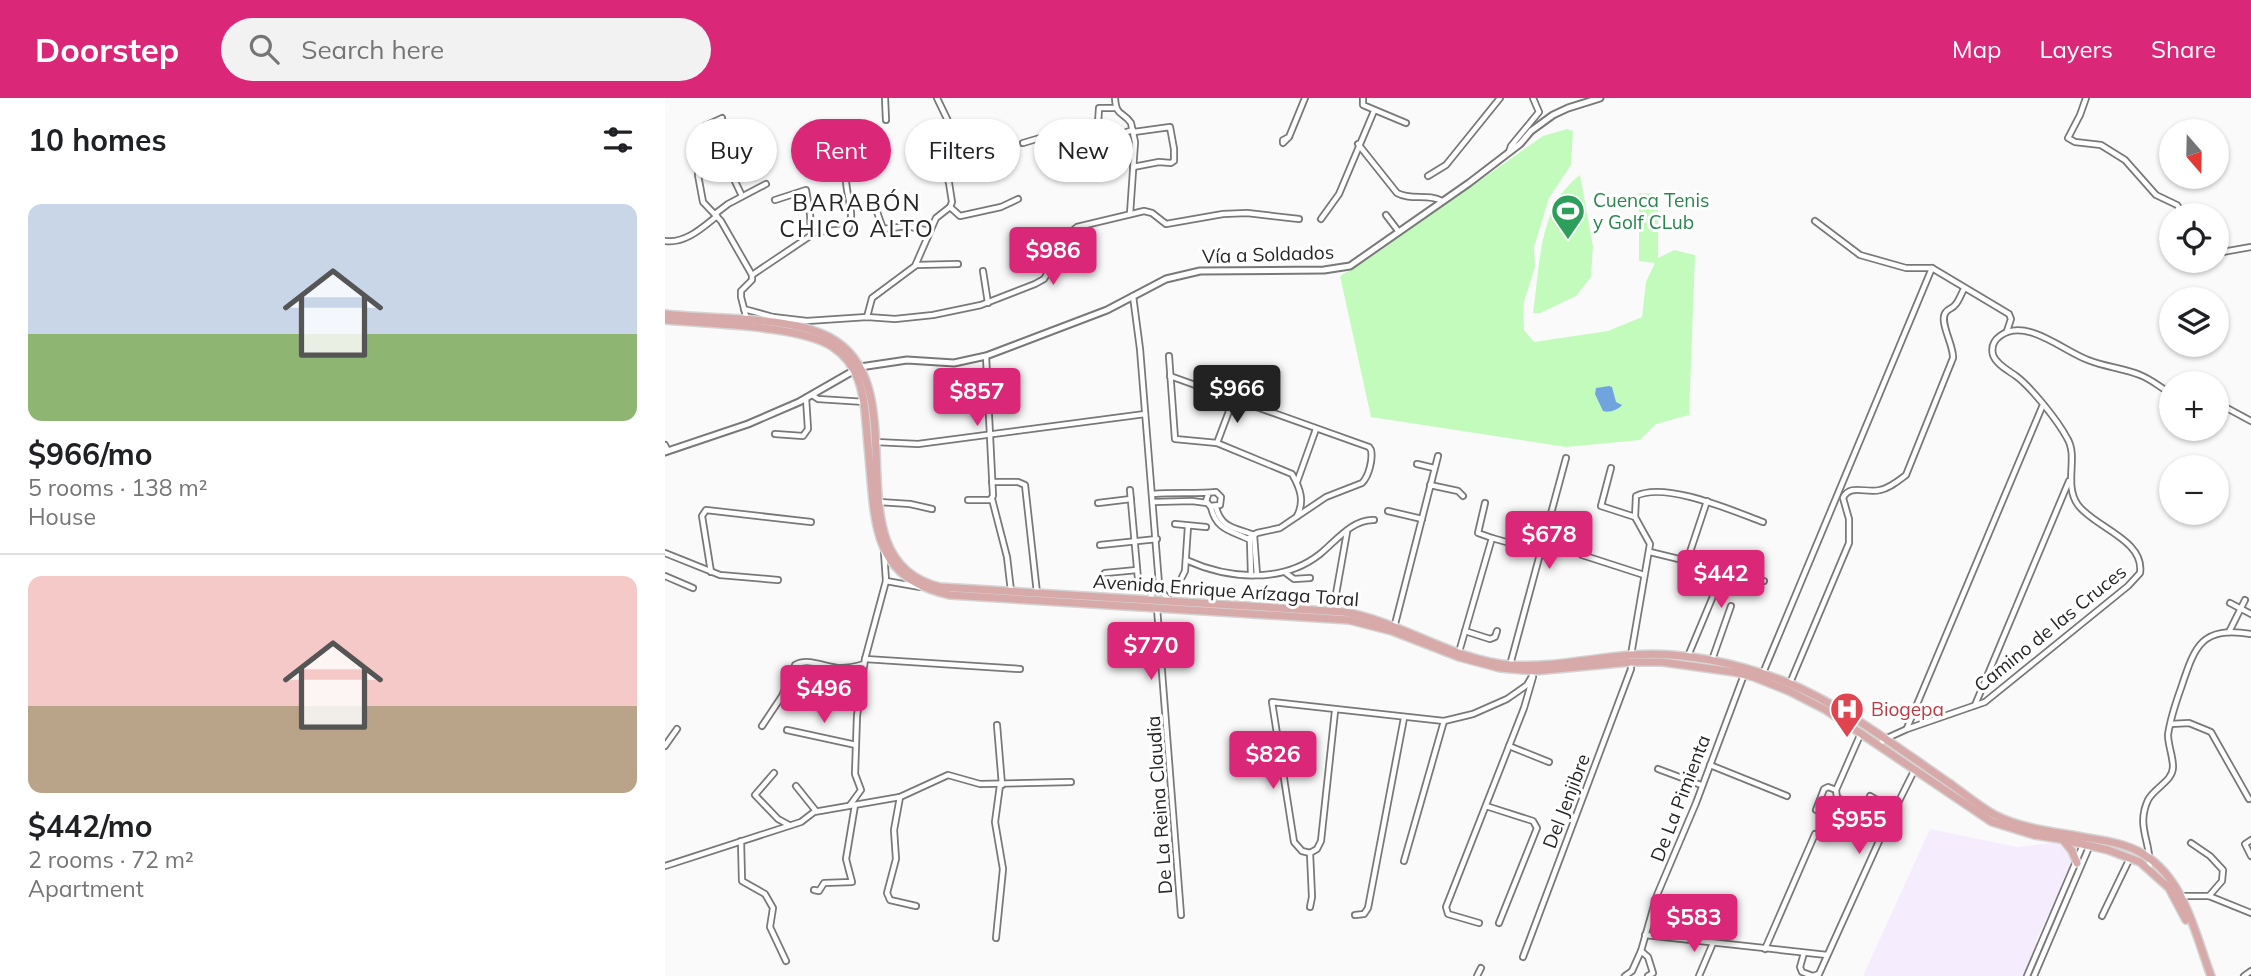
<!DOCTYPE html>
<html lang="en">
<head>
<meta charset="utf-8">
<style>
	:root { --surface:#fff; --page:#f2f2f2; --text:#202124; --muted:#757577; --line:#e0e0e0; --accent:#db2777 }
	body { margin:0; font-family:Mulish,sans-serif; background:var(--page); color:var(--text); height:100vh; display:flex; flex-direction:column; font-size:26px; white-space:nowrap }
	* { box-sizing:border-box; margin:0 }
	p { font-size:23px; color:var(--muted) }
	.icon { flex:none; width:38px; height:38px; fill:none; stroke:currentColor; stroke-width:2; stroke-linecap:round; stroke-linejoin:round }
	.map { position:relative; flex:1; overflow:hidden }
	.sheet { display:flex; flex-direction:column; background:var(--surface); width:665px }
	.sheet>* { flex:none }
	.hud { position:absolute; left:21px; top:21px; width:665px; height:63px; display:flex; gap:14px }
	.needle { width:46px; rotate:160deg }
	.controls { position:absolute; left:1494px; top:21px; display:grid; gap:14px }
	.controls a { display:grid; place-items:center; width:70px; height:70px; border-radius:50%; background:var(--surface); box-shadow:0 2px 5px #0004; font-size:35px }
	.price { position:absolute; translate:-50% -60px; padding:0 16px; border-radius:7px; background:var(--accent); color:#fff; font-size:23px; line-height:46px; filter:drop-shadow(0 2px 4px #0008) }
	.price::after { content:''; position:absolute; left:50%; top:42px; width:21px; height:16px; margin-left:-10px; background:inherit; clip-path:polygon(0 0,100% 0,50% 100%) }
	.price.current { background:#222; color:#fff }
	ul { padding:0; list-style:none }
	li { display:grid; align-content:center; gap:14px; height:371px; padding:0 28px }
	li+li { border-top:2px solid var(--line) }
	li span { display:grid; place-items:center; height:217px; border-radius:14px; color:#555 }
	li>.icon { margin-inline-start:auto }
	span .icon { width:126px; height:126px; fill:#fffc; stroke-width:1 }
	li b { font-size:30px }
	h2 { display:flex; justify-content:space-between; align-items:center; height:84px; padding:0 28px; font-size:30px }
	.pill { padding:0 24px; border-radius:32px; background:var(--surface); box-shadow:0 2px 5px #0004; font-size:24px; line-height:63px }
	.pill.current { background:var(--accent); color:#fff }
	header { display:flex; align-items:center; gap:42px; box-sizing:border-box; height:98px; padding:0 35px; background:var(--accent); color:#fff }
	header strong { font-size:33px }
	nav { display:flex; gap:38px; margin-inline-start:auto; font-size:24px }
	.search { width:490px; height:63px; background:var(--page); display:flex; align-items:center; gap:18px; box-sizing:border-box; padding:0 24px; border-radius:38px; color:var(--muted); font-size:26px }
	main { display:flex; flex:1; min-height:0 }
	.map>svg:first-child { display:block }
</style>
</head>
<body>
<header>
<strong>Doorstep</strong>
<div class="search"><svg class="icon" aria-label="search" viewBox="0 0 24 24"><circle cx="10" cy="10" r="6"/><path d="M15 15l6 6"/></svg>Search here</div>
<nav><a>Map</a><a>Layers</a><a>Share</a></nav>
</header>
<main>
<section class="sheet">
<h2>10 homes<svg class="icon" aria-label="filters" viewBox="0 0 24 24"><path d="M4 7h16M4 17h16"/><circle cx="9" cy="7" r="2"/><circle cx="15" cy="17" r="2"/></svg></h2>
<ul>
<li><span style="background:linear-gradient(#c9d6e8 60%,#8fb573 0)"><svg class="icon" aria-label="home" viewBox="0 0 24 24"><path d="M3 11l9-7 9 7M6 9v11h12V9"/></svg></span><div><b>$966/mo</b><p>5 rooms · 138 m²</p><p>House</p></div></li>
<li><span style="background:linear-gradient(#f6c9c9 60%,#b9a48a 0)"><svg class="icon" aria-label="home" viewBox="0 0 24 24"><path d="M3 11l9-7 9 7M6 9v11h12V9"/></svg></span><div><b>$442/mo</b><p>2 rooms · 72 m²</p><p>Apartment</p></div></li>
</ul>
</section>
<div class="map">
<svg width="1586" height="878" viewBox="0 0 1586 878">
	<rect width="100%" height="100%" fill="#fafafb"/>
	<polygon fill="#f5ecfd" points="1265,731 1352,749 1393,744 1401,749 1408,769 1391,814 1383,817 1371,843 1374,850 1360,878 1198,878"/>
	<g fill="#c3fbbd">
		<polygon points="902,31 908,33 906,67 884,100 869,149 870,169 858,207 859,232 869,244 943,233 977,219 981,184 990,165 974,163 974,95 993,96 993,160 1009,152 1030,157 1024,317 991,326 975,342 901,349 706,319 675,178 699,164 878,38"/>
		<path d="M915 77 928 148 926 179 911 198 875 215H868C875 169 873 108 915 77Z"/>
	</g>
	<path fill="#71a4de" d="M944 288 947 289 951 304 957 307C953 312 944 315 938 313L930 296 931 290Z"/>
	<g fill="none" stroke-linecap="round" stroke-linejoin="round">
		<g stroke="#787879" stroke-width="8">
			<g id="minor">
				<polyline points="220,0 221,22"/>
				<path d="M450 0C451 19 458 13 466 25L470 44 465 116"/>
				<polyline points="698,0 698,7 741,25"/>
				<polyline points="1421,0 1415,17 1403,40 1410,44 1436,47 1460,62 1491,97 1512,107 1519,117"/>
				<polyline points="57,20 40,28 33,77 38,104 56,123 87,177 87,182 76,193 76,199 82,222"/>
				<polyline points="452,37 468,32"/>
				<polyline points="624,39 618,45 618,42 624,39 640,0"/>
				<polyline points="358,45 419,27 433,26 434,10 451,10"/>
				<path d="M693 46 732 95C746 103 763 95 777 103"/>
				<polyline points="844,54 846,48 874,14 868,0"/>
				<polyline points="66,62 67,77 77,98"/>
				<polyline points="468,69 494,64 506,65 509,63 509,51 505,29 469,34"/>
				<polyline points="763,78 781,67 835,0"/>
				<polyline points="110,102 141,92 145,116 146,137"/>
				<polyline points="210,108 218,131 242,128 264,133"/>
				<polyline points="285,109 295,118 336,109 353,101"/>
				<polyline points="50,116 63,106 101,86"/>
				<polyline points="721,117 734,134"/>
				<polyline points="656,121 674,96 709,13"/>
				<polyline points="1150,123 1195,157 1241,170 1267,170 1344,216 1346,221 1342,233"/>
				<path d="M0 143C20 146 37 130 52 118"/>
				<polyline points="1552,155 1586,149"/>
				<polyline points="251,167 293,166"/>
				<polyline points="318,173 323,205"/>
				<path d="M87 177 151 134 183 131C191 116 181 98 181 82"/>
				<polyline points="468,198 475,251 494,486 497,494 504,502"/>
				<polyline points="79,211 108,219"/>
				<polyline points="202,219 207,200 250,168 271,120 285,109 287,104 284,85 278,68 284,25 272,0"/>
				<polyline points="106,225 108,219 142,223 202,219 230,221 268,217 316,207 370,186 379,181 385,171 386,156 388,149 412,129 479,113 487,115 501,126 558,116 582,115 634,121"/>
				<path d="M504 258 510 341 552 345 627 376C635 390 640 403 632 418"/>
				<path d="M505 278 704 349 706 352C708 361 704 378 697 385L661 399 615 430 592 435 584 440"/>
				<polyline points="147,297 153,301 200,304"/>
				<polyline points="1552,308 1560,309 1586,323"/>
				<polyline points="110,336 138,338 143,331 141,300"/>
				<polyline points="210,344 253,346 480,316"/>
				<polyline points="552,345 569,300"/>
				<polyline points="0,347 3,353"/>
				<polyline points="752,366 769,370"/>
				<polyline points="946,370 936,408 970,419"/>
				<polyline points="327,384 353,384 360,387 372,495"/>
				<polyline points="632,384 651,331"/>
				<polyline points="765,387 793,393 798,398"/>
				<polyline points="465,392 473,481"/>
				<path d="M488 396C509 394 532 396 551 394L556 399 555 407 545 408 541 403 543 397"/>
				<polyline points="327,401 342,459 346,493"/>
				<polyline points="303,402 325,402 328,398 321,258"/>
				<polyline points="214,404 245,406 267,411"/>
				<polyline points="488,404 527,403 542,405"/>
				<polyline points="433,405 466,401"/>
				<path d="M546 409C551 433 568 433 585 442L586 476"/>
				<path d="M551 409C556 431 572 430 589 437L592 477"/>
				<polyline points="723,413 757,421"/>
				<polyline points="510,426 541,429"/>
				<polyline points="827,440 876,454"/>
				<polyline points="435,447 492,441"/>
				<polyline points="985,454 1059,472"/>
				<polyline points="0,455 55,477 113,482"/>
				<polyline points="917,457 979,477"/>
				<path d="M521 462C563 481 617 486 655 456 670 444 687 421 709 422"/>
				<polyline points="1022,463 1042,403"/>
				<polyline points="46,474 37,418 41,412 146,424"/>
				<polyline points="440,475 472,472"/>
				<polyline points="621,475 629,481 645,480"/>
				<polyline points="0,478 28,490"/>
				<polyline points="517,479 520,473 523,428"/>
				<polyline points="221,483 255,489"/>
				<polyline points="671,496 682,434"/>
				<polyline points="484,501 494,486"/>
				<polyline points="1565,505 1586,516"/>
				<polyline points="492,510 516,817"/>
				<polyline points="729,530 773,358"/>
				<polyline points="800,533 825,541 830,539 832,533"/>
				<polyline points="1564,534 1580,502"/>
				<polyline points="794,554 827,440 813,435 820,405"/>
				<polyline points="1023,558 1059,472 1099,483"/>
				<polyline points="200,561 355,571"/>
				<polyline points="1047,562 1066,508"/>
				<polyline points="845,567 901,360"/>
				<polyline points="1098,575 1267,170"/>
				<path d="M1125 585 1184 445V421L1178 400C1185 385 1202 396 1215 392 1225 390 1233 383 1241 377L1288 260C1289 247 1273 223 1281 214 1283 211 1288 210 1290 207 1294 203 1296 196 1299 191"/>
				<polyline points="1310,607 1404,383"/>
				<polyline points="1506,626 1524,625 1546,634 1584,701"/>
				<polyline points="332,627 337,687"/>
				<path d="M97 628 117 598 130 567C144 559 161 570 176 570 184 570 192 568 199 566"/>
				<polyline points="1242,630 1377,309"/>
				<polyline points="122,632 191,647"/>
				<path d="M1214 647 1220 641 1242 631 1320 604 1463 488 1475 475C1480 442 1429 429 1413 407 1398 386 1414 359 1402 340 1393 323 1366 289 1351 278 1344 273 1331 266 1328 257 1326 249 1328 243 1335 238 1361 219 1398 253 1423 262 1440 269 1458 270 1475 277 1486 281 1496 290 1507 296"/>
				<polyline points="0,648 12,631"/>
				<polyline points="844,648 884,664"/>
				<polyline points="1045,667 1122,698"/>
				<polyline points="993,671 1036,687"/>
				<polyline points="109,675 90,697 113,721 124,727"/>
				<polyline points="131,688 151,713"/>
				<polyline points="1205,698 1229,712"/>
				<polyline points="235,699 229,732 231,761 222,795 225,802 251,808"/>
				<polyline points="185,707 196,692 190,676 192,618 200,561 221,483 219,454"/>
				<polyline points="821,708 868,723 872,730 834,825"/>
				<polyline points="1182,709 1182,704 1172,700 1171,692 1196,635"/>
				<polyline points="1151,712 1159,691 1163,689 1171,692"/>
				<polyline points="1586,742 1580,746 1586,758"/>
				<polyline points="76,743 77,783 100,796 108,810 105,829 121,863"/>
				<polyline points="1526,745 1545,758 1558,772 1557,783 1544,798"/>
				<polyline points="645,755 637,753 629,744 607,604 779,623 808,616 842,601 862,587 871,571"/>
				<polyline points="645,755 652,751 656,743 670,613"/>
				<polyline points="739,763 779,623"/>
				<polyline points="0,768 136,724 149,714 235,699 283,677 315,686 406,684"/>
				<path d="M1484 771C1488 746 1470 730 1483 702 1489 690 1508 683 1508 669 1508 658 1503 647 1503 637 1505 622 1511 604 1516 590 1530 548 1536 528 1586 536"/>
				<polyline points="149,792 154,793 159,785 187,784 181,761 190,707"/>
				<polyline points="1517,798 1544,798 1586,815"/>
				<polyline points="645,809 647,799 645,755"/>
				<polyline points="690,817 699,816 703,810 739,620"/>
				<polyline points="1437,818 1465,760"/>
				<polyline points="814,825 783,816 781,809 859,610 868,579"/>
				<polyline points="980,837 1162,857"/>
				<polyline points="331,840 338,771 330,724 335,687"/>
				<polyline points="1100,851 1150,736"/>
				<polyline points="976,853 983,859 988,875 983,878"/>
				<polyline points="1139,855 1135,869 1137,874 1148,878 1154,876 1215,741 1249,673"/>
				<path d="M858 859 966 571V557L985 446 970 419 971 398C1000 383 1068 413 1098 424"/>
				<polyline points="812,878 816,870"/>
				<polyline points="960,878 967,873 976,853 992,797 1031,705 1080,574"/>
				<polyline points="1034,878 1048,845"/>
				<polyline points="1362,878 1421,740"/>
				<polyline points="1369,878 1425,747"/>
				<polyline points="1579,878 1586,873"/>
			</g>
		</g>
		<g stroke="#787879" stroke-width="9">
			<polyline id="tertiary" points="0,354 83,326 134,304 195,269 242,262 289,265 321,258 442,212 501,181 535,173 659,172 685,168 804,85 855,46 866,33 888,17 903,10 935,0"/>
		</g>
		<g stroke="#d4d4d4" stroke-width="10">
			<g id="primary">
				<path d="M0 216C48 222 121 217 164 239 257 287 161 462 275 489L679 514C737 524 787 562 845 567 885 570 926 560 966 557 1017 553 1073 565 1121 584 1181 609 1234 651 1287 687 1301 697 1315 709 1330 717 1353 729 1382 733 1407 737 1430 742 1457 743 1478 756 1520 781 1530 836 1546 878"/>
				<path d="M0 222C41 226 136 227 168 249 194 266 199 296 201 324 203 347 205 370 207 393 212 451 225 484 285 497L684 522 727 533 794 559 835 570 870 573 966 564H997L1069 574 1089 579 1124 593 1161 612 1327 724 1369 737 1395 741 1443 752 1475 764 1504 790 1521 822"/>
				<polyline points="1399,743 1407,753 1412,765"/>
			</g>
		</g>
		<use href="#minor" stroke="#fff" stroke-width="4.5"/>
		<use href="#tertiary" stroke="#fff" stroke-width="5"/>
		<use href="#primary" stroke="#d7aaa9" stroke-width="7"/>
	</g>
	<defs>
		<g id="stadium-pin" transform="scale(1.75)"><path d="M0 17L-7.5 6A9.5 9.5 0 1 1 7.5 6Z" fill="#2e9e5b" stroke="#fff"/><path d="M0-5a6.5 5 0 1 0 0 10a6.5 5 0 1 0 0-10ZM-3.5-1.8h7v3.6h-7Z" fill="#fff"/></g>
		<g id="hospital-pin" transform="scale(1.75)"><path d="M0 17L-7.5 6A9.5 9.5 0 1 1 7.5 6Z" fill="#e0444e" stroke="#fff"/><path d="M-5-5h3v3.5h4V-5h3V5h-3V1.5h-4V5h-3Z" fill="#fff"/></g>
	</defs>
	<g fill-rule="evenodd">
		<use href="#stadium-pin" x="903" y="113"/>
		<use href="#hospital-pin" x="1182" y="611"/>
	</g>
	<g text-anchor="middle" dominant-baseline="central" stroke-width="6" stroke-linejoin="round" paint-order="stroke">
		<g font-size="19" fill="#27864d" stroke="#fff" text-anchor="start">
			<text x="928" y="102">Cuenca Tenis<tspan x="928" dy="22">y Golf CLub</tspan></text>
		</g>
		<g font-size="19" fill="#262627" stroke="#fff">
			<text transform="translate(603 156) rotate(-2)">Vía a Soldados</text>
			<text transform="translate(561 492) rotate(4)">Avenida Enrique Arízaga Toral</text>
			<text transform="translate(1385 530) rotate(-39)">Camino de las Cruces</text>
			<text transform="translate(1015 700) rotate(-69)">De La Pimienta</text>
			<text transform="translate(901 703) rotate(-69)">Del Jenjibre</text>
			<text transform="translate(494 707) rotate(-94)">De La Reina Claudia</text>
		</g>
		<g font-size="19" fill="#be3a42" stroke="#fff" text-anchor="start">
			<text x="1206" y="611">Biogepa</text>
		</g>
		<g font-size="23" letter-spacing="2" fill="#262627" stroke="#fff">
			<text x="192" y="104">BARABÓN<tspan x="192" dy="26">CHICO ALTO</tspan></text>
		</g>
	</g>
</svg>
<div class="controls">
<a><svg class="needle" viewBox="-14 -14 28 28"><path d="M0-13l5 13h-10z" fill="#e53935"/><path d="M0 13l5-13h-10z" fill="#757577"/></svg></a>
<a><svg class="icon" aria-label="locate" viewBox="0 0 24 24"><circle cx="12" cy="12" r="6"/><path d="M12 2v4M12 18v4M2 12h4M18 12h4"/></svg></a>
<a><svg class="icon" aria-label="layers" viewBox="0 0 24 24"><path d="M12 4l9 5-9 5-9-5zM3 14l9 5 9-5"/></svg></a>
<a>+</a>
<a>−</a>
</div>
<b class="price" style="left:388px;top:189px">$986</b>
<b class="price current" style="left:572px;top:327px">$966</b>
<b class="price" style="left:312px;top:330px">$857</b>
<b class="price" style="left:884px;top:473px">$678</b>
<b class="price" style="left:1056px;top:512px">$442</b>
<b class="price" style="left:486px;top:584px">$770</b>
<b class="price" style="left:159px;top:627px">$496</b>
<b class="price" style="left:608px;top:693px">$826</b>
<b class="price" style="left:1194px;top:758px">$955</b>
<b class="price" style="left:1029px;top:856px">$583</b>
<div class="hud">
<a class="pill">Buy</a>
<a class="pill current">Rent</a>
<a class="pill">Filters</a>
<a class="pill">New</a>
</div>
</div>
</main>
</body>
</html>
